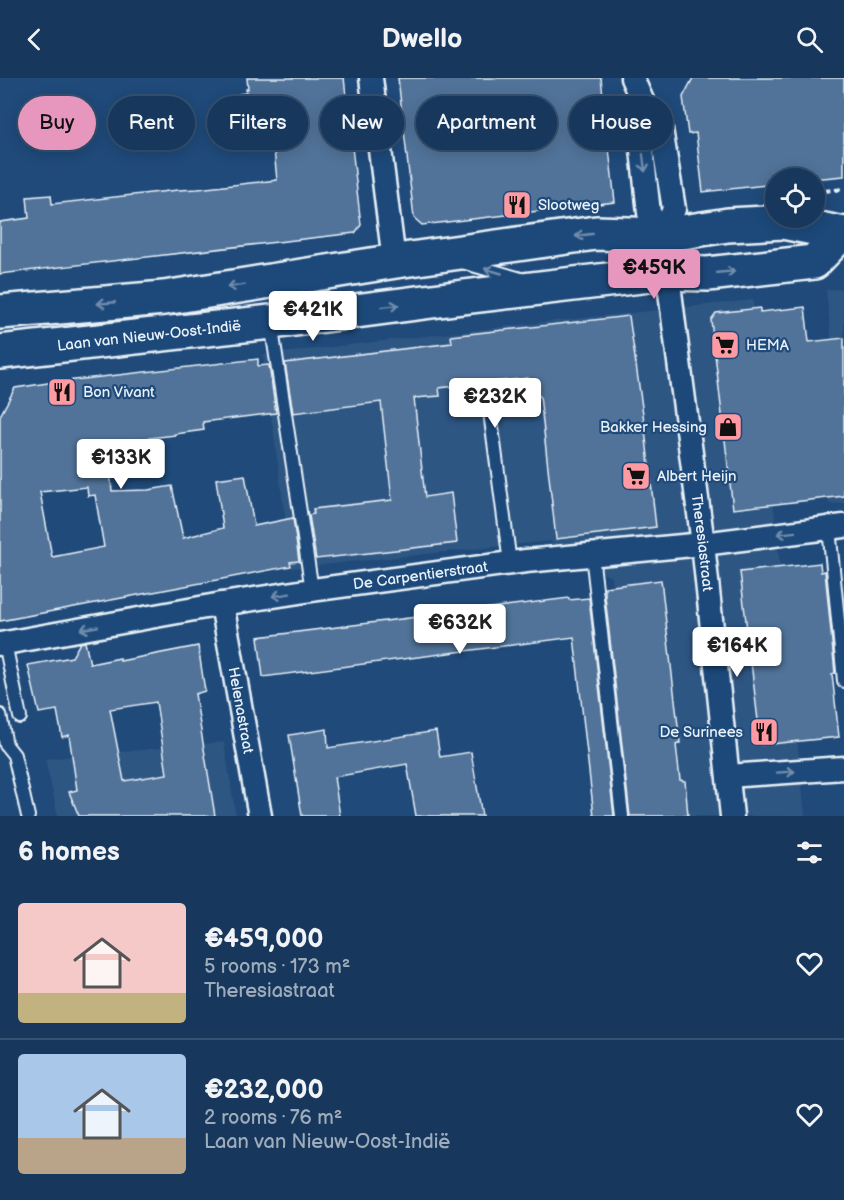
<!DOCTYPE html>
<html lang="en">
<head>
<meta charset="utf-8">
<style>
	:root { --surface:#17385c; --page:#244365; --text:#f1f3f6; --muted:#9eacbb; --line:#365272; --accent:#e797bd }
	body { margin:0; font-family:"Balsamiq Sans",sans-serif; background:var(--page); color:var(--text); height:100vh; display:flex; flex-direction:column; font-size:22px; white-space:nowrap }
	* { box-sizing:border-box; margin:0 }
	p { font-size:20px; color:var(--muted) }
	.icon { flex:none; width:33px; height:33px; fill:none; stroke:currentColor; stroke-width:2; stroke-linecap:round; stroke-linejoin:round }
	.map { position:relative; height:738px; overflow:hidden }
	.details { display:flex; flex-direction:column; background:var(--surface); flex:1 }
	.details>* { flex:none }
	.hud { position:absolute; left:18px; top:18px; width:808px; height:54px; display:flex; gap:12px }
	.controls { position:absolute; left:765px; top:90px; display:grid; gap:12px }
	.controls a { display:grid; place-items:center; width:60px; height:60px; border-radius:50%; background:var(--surface); box-shadow:0 3px 15px #0003,0 0 0 2px var(--line); font-size:30px }
	.price { position:absolute; translate:-50% -51px; padding:0 14px; border-radius:6px; background:#fff; color:#222; font-size:20px; line-height:39px; filter:drop-shadow(0 2px 3px #0008) }
	.price::after { content:''; position:absolute; left:50%; top:36px; width:18px; height:14px; margin-left:-9px; background:inherit; clip-path:polygon(0 0,100% 0,50% 100%) }
	.price.on { background:var(--accent); color:#111 }
	ul { padding:0; list-style:none }
	li { display:flex; align-items:center; gap:18px; height:150px; padding:0 18px }
	li+li { border-top:2px solid var(--line) }
	li span { display:grid; place-items:center; flex:none; width:168px; height:120px; border-radius:6px; color:#555 }
	li>.icon { margin-inline-start:auto }
	span .icon { width:72px; height:72px; fill:#fffc; stroke-width:1 }
	li b { font-size:26px }
	h2 { display:flex; justify-content:space-between; align-items:center; height:72px; padding:0 18px; font-size:26px }
	.chip { padding:0 21px; border-radius:27px; background:var(--surface); box-shadow:0 3px 15px #0003,0 0 0 2px var(--line); font-size:21px; line-height:54px }
	.chip.on { background:var(--accent); color:#111 }
	header { display:flex; justify-content:space-between; align-items:center; height:78px; padding:0 18px; background:var(--surface); font-size:27px; font-weight:800 }
	.map>svg:first-child { display:block }
</style>
</head>
<body>
<header><svg class="icon" aria-label="back" viewBox="0 0 24 24"><path d="M15 5l-7 7 7 7"/></svg>Dwello<svg class="icon" aria-label="search" viewBox="0 0 24 24"><circle cx="10" cy="10" r="6"/><path d="M15 15l6 6"/></svg></header>
<div class="map">
<svg width="844" height="738" viewBox="0 0 844 738">
	<rect width="100%" height="100%" fill="#1f4a7a"/>
	<filter id="ink" filterUnits="userSpaceOnUse"><feTurbulence type="fractalNoise" baseFrequency=".0167" numOctaves="2"/><feDisplacementMap in="SourceGraphic" scale="12" xChannelSelector="R" yChannelSelector="G"/><feConvolveMatrix kernelMatrix="1 2 1 2 8 2 1 2 1" color-interpolation-filters="sRGB"/></filter>
	<g filter="url(#ink)">
		<g fill="#2e5683">
			<polygon points="844,210 844,425 829,426 820,325 838,321 826,212"/>
			<polygon points="753,222 805,738 638,738 611,499 552,469 551,463 292,490 263,277 527,246"/>
			<polygon points="224,664 236,738 58,738 45,681"/>
		</g>
		<g fill="#517399" stroke="#e8f1f8" stroke-width="1.5" fill-rule="evenodd">
			<polygon points="247,0 344,0 361,147 355,155 0,196 0,144 29,140 27,119 51,117 52,126 178,112 198,111 277,102 273,62 246,65 239,16 246,15 246,11 248,11"/>
			<polygon points="398,0 601,0 615,124 422,147 414,140"/>
			<polygon points="693,0 844,0 844,98 823,100 776,100 776,106 703,114 696,55 688,56 683,19"/>
			<polygon points="805,229 809,264 844,260 844,418 733,431 711,242 716,235 760,230 760,234"/>
			<polygon points="629,238 644,343 656,449 556,461 540,318 529,319 528,300 439,310 440,318 414,320 425,419 451,415 457,465 316,481 309,437 314,436 313,431 392,422 381,324 293,335 285,285 452,265 451,258"/>
			<path d="M258 281V288L269 287 276 335 203 344 204 352 175 356 176 357 107 365 112 413 148 412 172 408 183 460 223 450 216 401 245 397 254 448 293 440 299 483 290 484 291 488 0 543V338L15 310 48 305ZM87 409 88 418 95 417 104 469 52 479 40 414Z"/>
			<polygon points="820,485 821,494 825,493 835,595 832,596 839,659 761,667 740,494"/>
			<polygon points="661,502 680,665 676,667 680,702 685,703 688,738 630,738 605,518 605,509"/>
			<polygon points="569,520 569,522 589,520 614,738 594,738 574,559 263,599 258,559"/>
			<path d="M85 564 90 586 120 580V583L198 568 205 613 195 616 215 738H79L69 714 77 712 69 657 62 659 57 632 39 635 28 587 72 579 80 565ZM156 624 167 696 124 703 110 631Z"/>
			<polygon points="327,651 328,670 436,653 440,679 471,674 482,738 416,738 407,686 334,699 340,738 302,738 289,657"/>
		</g>
		<g fill="none" stroke-linecap="round" stroke-linejoin="round">
			<g stroke="#e8f1f8" stroke-width="16">
				<g id="lane">
					<polyline points="462,184 521,201"/>
					<polyline points="271,245 312,512"/>
					<polyline points="488,319 510,485"/>
					<polyline points="829,450 844,603"/>
					<polyline points="592,476 622,738"/>
					<polyline points="5,565 20,639"/>
					<polyline points="0,637 6,667 14,677 28,738"/>
				</g>
			</g>
			<g stroke="#e8f1f8" stroke-width="27">
				<g id="street">
					<polyline points="371,0 392,167 396,183"/>
					<polyline points="632,0 649,38 661,51 674,131 663,157"/>
					<path id="s1" d="M649 38 640 54 649 135 663 157 674 246 703 466 732 738"/>
					<path id="s2" d="M222 526 260 738"/>
					<path id="s3" d="M0 566 222 526 312 512 526 483 703 466 844 448"/>
					<polyline points="728,698 844,690"/>
				</g>
			</g>
			<g stroke="#e8f1f8" stroke-width="38">
				<g id="secondary">
					<polyline points="0,234 164,220 396,183 596,155 663,157 728,147 783,144 844,156"/>
					<path id="s4" d="M0 274 271 244 455 220 667 195 708 196 814 184 841 156"/>
				</g>
			</g>
			<polyline stroke="#e8f1f8" stroke-width="4" stroke-dasharray="6 4.5" stroke-linecap="butt" points="814,114 844,111"/>
			<use href="#lane" stroke="#1f4a7a" stroke-width="12"/>
			<use href="#street" stroke="#1f4a7a" stroke-width="22"/>
			<use href="#secondary" stroke="#1f4a7a" stroke-width="33"/>
		</g>
		<defs><path id="oneway-shaft" d="M-6 0H5M1.5-3L5.5 0L1.5 3" fill="none" stroke-width="1.6" stroke-linecap="round" stroke-linejoin="round" transform="scale(1.5)"/></defs>
		<g stroke="#6f8dac">
			<use href="#oneway-shaft" transform="translate(644 85) rotate(83)"/>
			<use href="#oneway-shaft" transform="translate(584 157) rotate(172)"/>
			<use href="#oneway-shaft" transform="translate(493 193) rotate(-164)"/>
			<use href="#oneway-shaft" transform="translate(726 194) rotate(-5)"/>
			<use href="#oneway-shaft" transform="translate(236 208) rotate(171)"/>
			<use href="#oneway-shaft" transform="translate(106 225) rotate(175)"/>
			<use href="#oneway-shaft" transform="translate(390 228) rotate(-7)"/>
			<use href="#oneway-shaft" transform="translate(786 455) rotate(173)"/>
			<use href="#oneway-shaft" transform="translate(281 517) rotate(171)"/>
			<use href="#oneway-shaft" transform="translate(89 550) rotate(170)"/>
			<use href="#oneway-shaft" transform="translate(786 694) rotate(-4)"/>
		</g>
	</g>
	<defs>
		<g id="restaurant-square" transform="scale(1.5)"><rect x="-9" y="-9" width="18" height="18" rx="4" fill="#ff9aa2" stroke="#1f4a7a"/><path d="M-5-6h1v4h1v-4h1v4h1v-4h1v5L-1.5 .5V6h-2V.5L-5-1ZM5-6V6H3V1.5H1.5Q1.5-4 5-6Z" fill="#111"/></g>
		<g id="supermarket-square" transform="scale(1.5)"><rect x="-9" y="-9" width="18" height="18" rx="4" fill="#ff9aa2" stroke="#1f4a7a"/><path d="M-6-5.5h2.5l.6 2H6L4.5 2H-2.5L-4.4-4H-6ZM-1.5 3.2a1.3 1.3 0 1 0 .1 0ZM3 3.2a1.3 1.3 0 1 0 .1 0Z" fill="#111"/></g>
		<g id="shop-square" transform="scale(1.5)"><rect x="-9" y="-9" width="18" height="18" rx="4" fill="#ff9aa2" stroke="#1f4a7a"/><path d="M-5-2.5h2.3a2.7 3.5 0 0 1 5.4 0H5L5.5 6h-11ZM-1.5-2.5h3a1.5 2.3 0 0 0-3 0Z" fill="#111"/></g>
	</defs>
	<g fill-rule="evenodd">
		<use href="#restaurant-square" x="517" y="127"/>
		<use href="#supermarket-square" x="725" y="267"/>
		<use href="#restaurant-square" x="62" y="314"/>
		<use href="#shop-square" x="728" y="349"/>
		<use href="#supermarket-square" x="636" y="398"/>
		<use href="#restaurant-square" x="764" y="654"/>
	</g>
	<g text-anchor="middle" dominant-baseline="central" stroke-width="4.5" stroke-linejoin="round" paint-order="stroke">
		<g font-size="15" fill="#e8f1f8" stroke="#1f4a7a" text-anchor="start">
			<text x="538" y="127">Slootweg</text>
			<text x="746" y="267">HEMA</text>
			<text x="83" y="314">Bon Vivant</text>
			<text x="707" y="349" text-anchor="end">Bakker Hessing</text>
			<text x="657" y="398">Albert Heijn</text>
			<text x="743" y="654" text-anchor="end">De Surinees</text>
		</g>
		<g font-size="15" fill="#e8f1f8" stroke="#1f4a7a">
			<text stroke="none"><textPath href="#s4" startOffset="150">Laan van Nieuw-Oost-Indië</textPath></text>
			<text stroke="none"><textPath href="#s1" startOffset="436">Theresiastraat</textPath></text>
			<text stroke="none"><textPath href="#s3" startOffset="426">De Carpentierstraat</textPath></text>
			<text stroke="none"><textPath href="#s2" startOffset="108">Helenastraat</textPath></text>
		</g>
	</g>
</svg>
<div class="controls">
<a><svg class="icon" aria-label="locate" viewBox="0 0 24 24"><circle cx="12" cy="12" r="6"/><path d="M12 2v4M12 18v4M2 12h4M18 12h4"/></svg></a>
</div>
<b class="price on" style="left:654px;top:222px">€459K</b>
<b class="price" style="left:313px;top:264px">€421K</b>
<b class="price" style="left:495px;top:351px">€232K</b>
<b class="price" style="left:121px;top:412px">€133K</b>
<b class="price" style="left:460px;top:577px">€632K</b>
<b class="price" style="left:737px;top:600px">€164K</b>
<div class="hud">
<a class="chip on">Buy</a>
<a class="chip">Rent</a>
<a class="chip">Filters</a>
<a class="chip">New</a>
<a class="chip">Apartment</a>
<a class="chip">House</a>
</div>
</div>
<section class="details">
<h2>6 homes<svg class="icon" aria-label="filters" viewBox="0 0 24 24"><path d="M4 7h16M4 17h16"/><circle cx="9" cy="7" r="2"/><circle cx="15" cy="17" r="2"/></svg></h2>
<ul>
<li><span style="background:linear-gradient(#f6c9c9 75%,#c2b280 0)"><svg class="icon" aria-label="home" viewBox="0 0 24 24"><path d="M3 11l9-7 9 7M6 9v11h12V9"/></svg></span><div><b>€459,000</b><p>5 rooms · 173 m²</p><p>Theresiastraat</p></div><svg class="icon" aria-label="heart" viewBox="0 0 24 24"><path d="M12 20l-8-8c-3-5 5-10 8-4 3-6 11-1 8 4z"/></svg></li>
<li><span style="background:linear-gradient(#a9c7e8 70%,#b9a48a 0)"><svg class="icon" aria-label="home" viewBox="0 0 24 24"><path d="M3 11l9-7 9 7M6 9v11h12V9"/></svg></span><div><b>€232,000</b><p>2 rooms · 76 m²</p><p>Laan van Nieuw-Oost-Indië</p></div><svg class="icon" aria-label="heart" viewBox="0 0 24 24"><path d="M12 20l-8-8c-3-5 5-10 8-4 3-6 11-1 8 4z"/></svg></li>
</ul>
</section>
</body>
</html>
